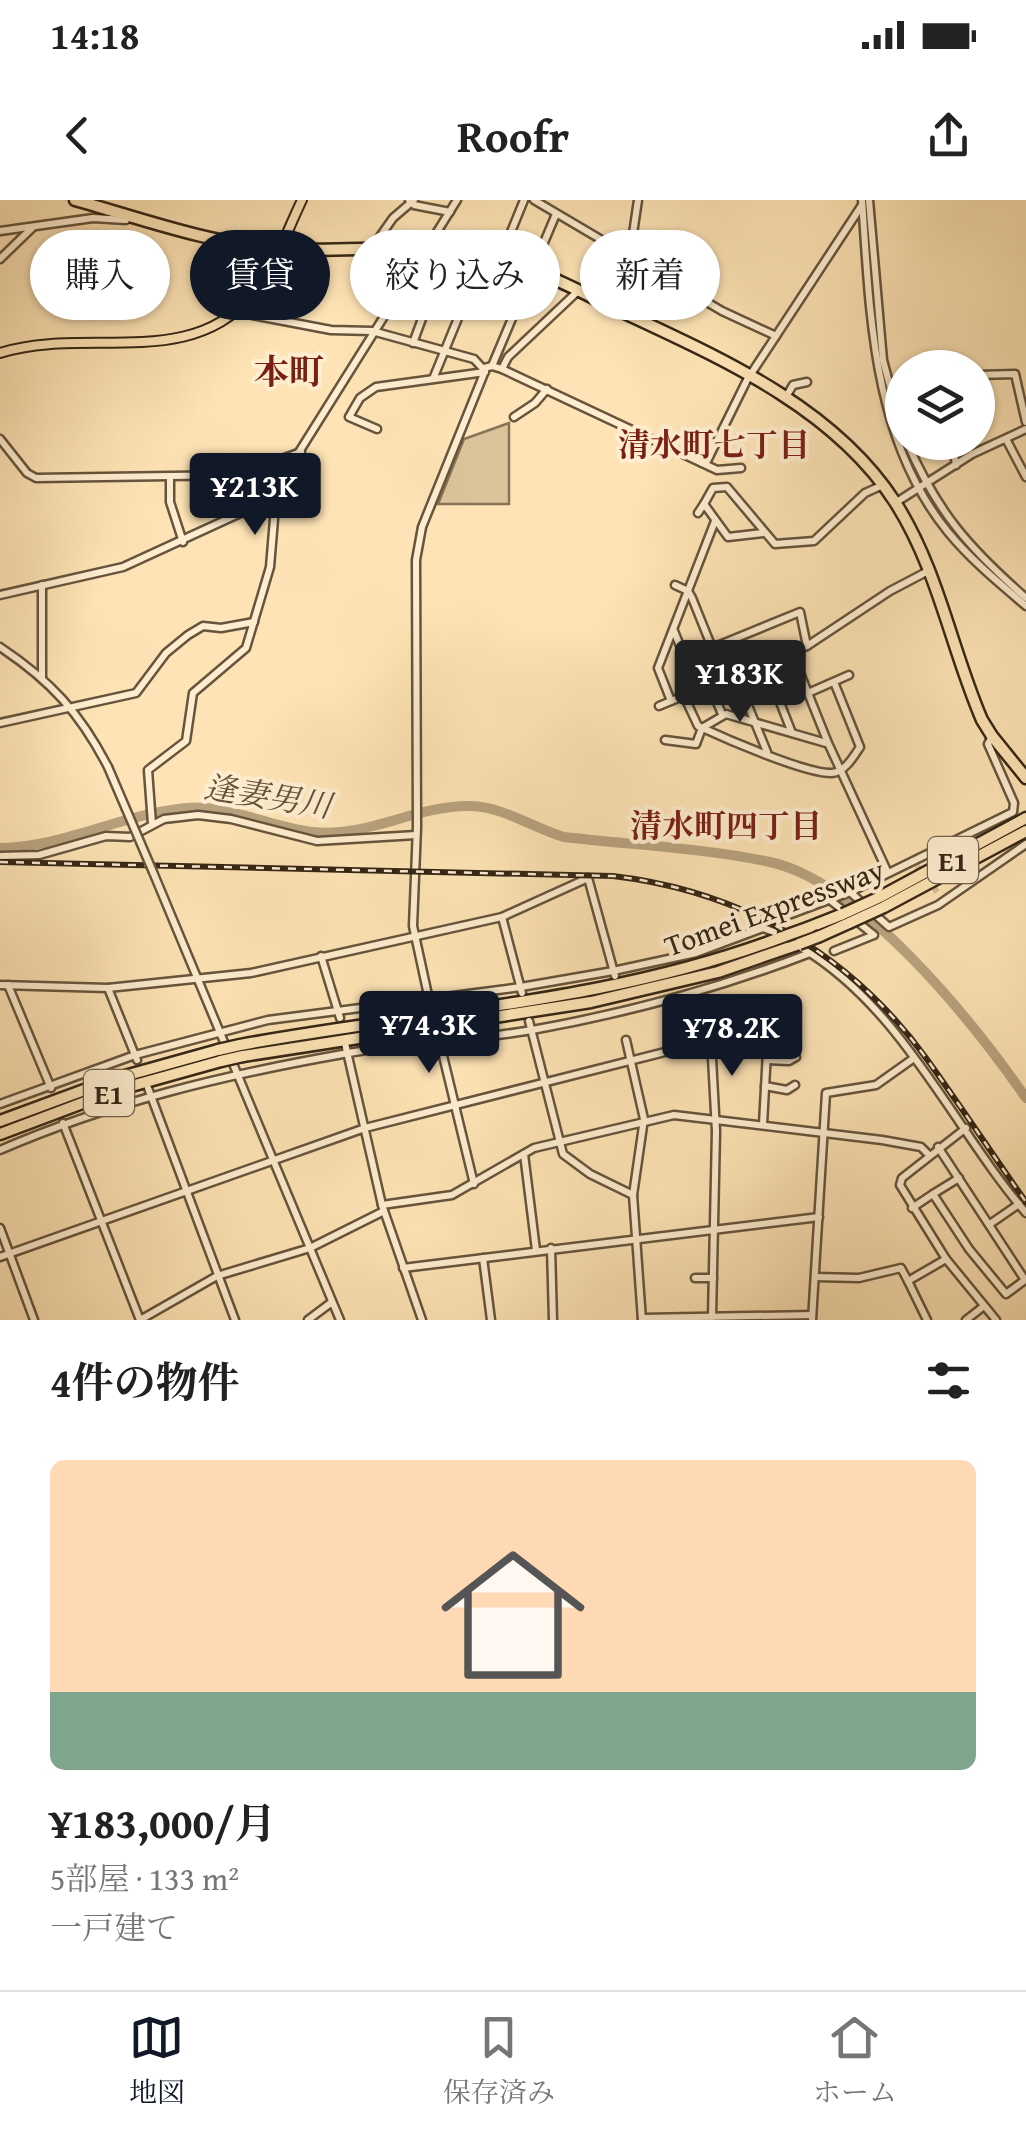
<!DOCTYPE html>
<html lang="ja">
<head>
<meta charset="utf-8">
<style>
	:root { --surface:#fff; --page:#f2f2f2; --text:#222; --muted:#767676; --line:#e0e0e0; --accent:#111827 }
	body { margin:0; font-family:"Gentium Book Plus","Noto Serif JP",serif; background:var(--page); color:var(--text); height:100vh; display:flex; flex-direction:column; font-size:38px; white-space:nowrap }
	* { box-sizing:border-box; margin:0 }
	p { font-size:32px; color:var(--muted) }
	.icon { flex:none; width:55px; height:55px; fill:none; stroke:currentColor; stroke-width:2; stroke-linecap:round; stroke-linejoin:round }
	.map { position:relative; height:1120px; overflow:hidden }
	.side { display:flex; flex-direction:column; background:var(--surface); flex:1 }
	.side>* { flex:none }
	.top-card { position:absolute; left:30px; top:30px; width:968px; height:90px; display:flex; gap:20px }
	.buttons { position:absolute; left:885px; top:150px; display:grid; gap:20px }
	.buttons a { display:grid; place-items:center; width:110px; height:110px; border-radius:50%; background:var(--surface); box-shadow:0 2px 8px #0004; font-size:50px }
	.price { position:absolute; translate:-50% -85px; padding:0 22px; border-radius:10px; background:var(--accent); color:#fff; font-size:32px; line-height:65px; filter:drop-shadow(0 2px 5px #0008) }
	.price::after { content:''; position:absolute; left:50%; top:60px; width:30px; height:22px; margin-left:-15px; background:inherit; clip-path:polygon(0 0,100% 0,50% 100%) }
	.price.active { background:#222; color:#fff }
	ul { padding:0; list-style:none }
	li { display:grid; align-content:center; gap:20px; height:530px; padding:0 50px }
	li+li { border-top:2px solid var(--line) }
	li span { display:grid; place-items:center; height:310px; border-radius:15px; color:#555 }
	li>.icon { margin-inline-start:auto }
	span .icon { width:180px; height:180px; fill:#fffc; stroke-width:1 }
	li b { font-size:42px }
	h2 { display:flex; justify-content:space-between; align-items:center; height:120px; padding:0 50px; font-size:42px }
	.tag { padding:0 35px; border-radius:45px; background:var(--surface); box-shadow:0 2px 8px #0004; font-size:35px; line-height:90px }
	.tag.active { background:var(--accent); color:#fff }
	.status { display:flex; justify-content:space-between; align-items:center; height:70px; padding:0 50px; background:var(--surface); direction:ltr }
	.status svg { height:28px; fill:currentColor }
	header { display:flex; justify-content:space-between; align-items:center; height:130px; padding:0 50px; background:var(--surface); font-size:45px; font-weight:700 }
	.menu { display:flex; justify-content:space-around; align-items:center; height:140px; border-top:2px solid var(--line); background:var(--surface); font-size:28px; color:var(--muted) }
	.menu a { display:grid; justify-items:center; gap:5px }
	.menu .active { color:var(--accent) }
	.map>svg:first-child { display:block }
</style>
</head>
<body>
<div class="status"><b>14:18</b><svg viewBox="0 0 49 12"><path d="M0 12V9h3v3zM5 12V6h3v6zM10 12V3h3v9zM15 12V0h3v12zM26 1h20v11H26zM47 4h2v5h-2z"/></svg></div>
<header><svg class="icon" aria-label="back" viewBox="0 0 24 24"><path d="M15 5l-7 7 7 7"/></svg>Roofr<svg class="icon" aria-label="share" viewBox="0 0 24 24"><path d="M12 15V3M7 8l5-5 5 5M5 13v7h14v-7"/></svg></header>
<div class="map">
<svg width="1026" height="1120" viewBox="0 0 1026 1120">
	<rect width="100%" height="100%" fill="#fde3b5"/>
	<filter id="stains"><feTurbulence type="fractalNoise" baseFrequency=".002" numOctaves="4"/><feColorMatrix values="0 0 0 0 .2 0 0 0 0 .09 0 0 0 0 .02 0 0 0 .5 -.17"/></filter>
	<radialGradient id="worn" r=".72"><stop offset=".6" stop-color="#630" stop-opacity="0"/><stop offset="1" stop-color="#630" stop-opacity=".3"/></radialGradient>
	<polygon fill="#dbc39a" stroke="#877457" stroke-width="2.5" points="509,223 509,304 438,304 464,239"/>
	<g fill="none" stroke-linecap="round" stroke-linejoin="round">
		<path stroke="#b8a27e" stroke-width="10" d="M0 648C65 647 122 614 186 608 229 604 271 628 313 632 368 638 416 605 471 606 504 607 533 628 564 637 632 645 704 648 770 662 862 682 974 823 1026 898"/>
		<g stroke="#d5bd95" stroke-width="6" stroke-dasharray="6 3" stroke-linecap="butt">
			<polyline points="917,666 937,692"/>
			<polyline points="697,756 705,782"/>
		</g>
		<g stroke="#66543c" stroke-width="11">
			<g id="minor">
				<polyline points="409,0 414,5 450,12"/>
				<polyline points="534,0 722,111 776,136"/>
				<path d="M862 0C870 113 872 239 948 332 971 360 999 383 1026 406"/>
				<polyline points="869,0 883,160 902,231"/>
				<polyline points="0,31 93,18 126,20"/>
				<polyline points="372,48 393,18 414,0"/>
				<polyline points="0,59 32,28"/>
				<polyline points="500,59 524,0"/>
				<polyline points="599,100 631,47 638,0"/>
				<polyline points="241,107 252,115 331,130 372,131 474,159 485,171 422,327 416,360 417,627 413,726 431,809"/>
				<polyline points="413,143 433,89"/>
				<polyline points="492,166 556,14"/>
				<polyline points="484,168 492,166 502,169 717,270 741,268"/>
				<polyline points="502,169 508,157 578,91"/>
				<polyline points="978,175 1015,174 1026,222"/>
				<polyline points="433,179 484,55"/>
				<polyline points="978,190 978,214"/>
				<polyline points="786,197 793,185 807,182"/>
				<polyline points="514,217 535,203 547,189"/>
				<polyline points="377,229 349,217 360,198 376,187 485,172"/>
				<polyline points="0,239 27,273 36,278 238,275 301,252"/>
				<polyline points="1006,239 1026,277"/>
				<path d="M907 242C937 312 969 348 1026 398"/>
				<polyline points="952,242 956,265"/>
				<polyline points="702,263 707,261 747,180 862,5"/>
				<polyline points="170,277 170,302 183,342"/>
				<polyline points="895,303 972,254 1026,229"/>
				<polyline points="698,313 704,304"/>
				<polyline points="715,321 658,468 671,501 807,446 890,391 930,370"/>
				<polyline points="763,333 728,337 704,304 713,288 727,287 775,344 814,341 865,293 883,285"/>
				<polyline points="675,385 688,391 692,398 725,480"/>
				<polyline points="0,395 123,367 269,300 457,0"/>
				<polyline points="674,431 698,490"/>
				<path d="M0 447C51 481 80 513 108 567"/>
				<polyline points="712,448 800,412 807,446"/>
				<polyline points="792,453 828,543 888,673"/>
				<polyline points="765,464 792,533"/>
				<polyline points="736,476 767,552"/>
				<polyline points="42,477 42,385"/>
				<polyline points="710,486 722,514"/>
				<polyline points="808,493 849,475"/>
				<path d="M684 496 698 526C724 538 806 574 832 573 845 572 854 556 860 547L834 482"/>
				<polyline points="659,506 671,501"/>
				<polyline points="0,523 136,493 166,453 188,435 203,426 221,428 254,422"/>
				<polyline points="665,540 696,544 702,528 726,514 826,543"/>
				<polyline points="152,624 148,570 186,541 193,493 246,448 270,367 276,295"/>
				<polyline points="0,656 39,655 106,636 130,637 164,619 198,615 231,619 317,641 416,635"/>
				<polyline points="153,672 340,1120"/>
				<polyline points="850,692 889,727 938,705 1026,644"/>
				<polyline points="830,700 874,735 834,751"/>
				<polyline points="502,717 522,793"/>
				<polyline points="783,717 850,692 1013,612 1014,603 988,544 992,536"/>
				<path d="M802 748C903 809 952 926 1026 1013"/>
				<polyline points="321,756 340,818"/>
				<polyline points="0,785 108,788 251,773 502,717 588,678 615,776"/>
				<polyline points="8,785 51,888"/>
				<polyline points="108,788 137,860"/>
				<polyline points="529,821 563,954 590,974 633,995 642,1120"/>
				<polyline points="437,831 474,984"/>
				<polyline points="626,840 644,919 633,995"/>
				<polyline points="711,840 716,931 712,1117"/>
				<polyline points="345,843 382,1005 422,1120"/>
				<polyline points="767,860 789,861 796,857"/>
				<polyline points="765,886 787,890 795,885"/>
				<polyline points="148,888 235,1120"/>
				<polyline points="0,904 135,855 268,820 521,787 613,771 696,753 763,728 774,732"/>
				<polyline points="63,923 140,1120"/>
				<polyline points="763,924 769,816"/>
				<polyline points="966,928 902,978 900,985 946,1059 996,1120"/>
				<polyline points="938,947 1025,1080"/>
				<path d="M0 950C111 902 224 875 343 854 405 842 469 841 532 830 627 813 720 788 810 753"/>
				<polyline points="524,954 536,1050"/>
				<polyline points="933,994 959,978"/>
				<polyline points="382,1005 452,995 534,948 674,915 882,940 921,947 929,955"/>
				<polyline points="912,1008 933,994 969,1049 1006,1094 1025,1080"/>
				<polyline points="990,1024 1019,1004"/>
				<polyline points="0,1028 34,1120"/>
				<polyline points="551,1048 553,1120"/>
				<polyline points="0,1057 365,928 732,835 767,853"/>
				<polyline points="483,1058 491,1120"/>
				<polyline points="403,1068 819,1017"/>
				<polyline points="815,1077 859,1078 901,1068 908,1081"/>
				<polyline points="695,1078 713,1078"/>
				<polyline points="642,1118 812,1115"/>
				<polyline points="140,1120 217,1076 310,1048 384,1011"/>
				<polyline points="308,1120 332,1102"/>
				<polyline points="812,1120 826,893 876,885 914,858"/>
				<polyline points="927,1120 908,1081 946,1059"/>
				<polyline points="966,1120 984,1106"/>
			</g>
		</g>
		<g stroke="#332514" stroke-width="12">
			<path id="major" d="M0 153C84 126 190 171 252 95 274 69 287 31 302 0"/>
		</g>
		<g stroke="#332514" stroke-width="15">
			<g id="highway">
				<path d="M75 0C142 19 211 44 281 49 347 53 413 42 478 54 528 63 573 88 618 110 718 157 833 206 895 302 938 369 951 448 982 520L992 536 1026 578"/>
				<polyline points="878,698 1026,618"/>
				<polyline points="884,707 1026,631"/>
				<polyline points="810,727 843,714"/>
				<polyline points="820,736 849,723"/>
				<path d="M240 845C423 811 610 803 785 736"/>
				<polyline points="243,856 591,802 718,772 799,744"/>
				<polyline points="0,921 114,879 218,850"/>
				<polyline points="0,934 117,890 221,861"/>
			</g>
		</g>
		<use href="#minor" stroke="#feedcf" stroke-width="6"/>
		<use href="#major" stroke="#fde3b5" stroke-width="8"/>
		<use href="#highway" stroke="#fde3b5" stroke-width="10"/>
		<g stroke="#332514" stroke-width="6">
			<path id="rail" d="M0 662 613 676C741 691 850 753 926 858 960 905 992 954 1026 1002"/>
		</g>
		<use href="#rail" stroke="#feedcf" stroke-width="2.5" stroke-dasharray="8" stroke-linecap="butt"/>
		<g stroke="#66543c" stroke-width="11" stroke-linecap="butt">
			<polyline id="minor-bridge" points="108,567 153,672"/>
		</g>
		<g stroke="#332514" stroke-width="15" stroke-linecap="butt">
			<g id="highway-bridge">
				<polyline points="843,714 878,698"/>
				<polyline points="849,723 884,707"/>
				<polyline points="785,736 810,727"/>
				<polyline points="799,744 820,736"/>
				<polyline points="218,850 240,845"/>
				<polyline points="221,861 243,856"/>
			</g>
		</g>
		<use href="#minor-bridge" stroke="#feedcf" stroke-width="6"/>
		<use href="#highway-bridge" stroke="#fde3b5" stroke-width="10"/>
	</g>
	<g text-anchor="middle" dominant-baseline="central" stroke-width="8" stroke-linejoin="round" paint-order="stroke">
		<g fill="#feedcf" stroke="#70614c" stroke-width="2.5">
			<rect x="928" y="637" width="50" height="46" rx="8"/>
			<rect x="84" y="870" width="50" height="46" rx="8"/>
		</g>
		<g font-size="28" font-weight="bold" fill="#332514">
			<text x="953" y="660">E1</text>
			<text x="109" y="893">E1</text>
		</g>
		<g font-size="30" fill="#332514" stroke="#feedcf">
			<text transform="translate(774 707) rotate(-20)">Tomei Expressway</text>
		</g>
		<g font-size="32" font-weight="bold" fill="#7a1f14" stroke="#feedcf">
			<text x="714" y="244">清水町七丁目</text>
			<text x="726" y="625">清水町四丁目</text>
		</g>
		<g font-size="32" font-style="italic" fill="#625139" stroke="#feedcf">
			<text transform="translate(268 596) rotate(9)">逢妻男川</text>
		</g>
		<g font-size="35" font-weight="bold" fill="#7a1f14" stroke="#feedcf">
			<text x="289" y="171">本町</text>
		</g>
	</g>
	<rect width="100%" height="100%" filter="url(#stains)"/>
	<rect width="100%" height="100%" fill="url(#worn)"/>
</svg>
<div class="buttons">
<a><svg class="icon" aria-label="layers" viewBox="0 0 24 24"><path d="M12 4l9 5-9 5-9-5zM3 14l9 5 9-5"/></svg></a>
</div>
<b class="price" style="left:255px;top:338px">¥213K</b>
<b class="price active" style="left:740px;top:525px">¥183K</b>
<b class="price" style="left:429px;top:876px">¥74.3K</b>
<b class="price" style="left:732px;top:879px">¥78.2K</b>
<div class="top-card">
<a class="tag">購入</a>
<a class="tag active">賃貸</a>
<a class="tag">絞り込み</a>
<a class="tag">新着</a>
</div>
</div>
<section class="side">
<h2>4件の物件<svg class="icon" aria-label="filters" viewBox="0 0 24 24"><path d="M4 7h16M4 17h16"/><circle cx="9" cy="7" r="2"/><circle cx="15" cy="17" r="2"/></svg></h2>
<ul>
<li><span style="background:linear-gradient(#ffd9b3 75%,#7fa58c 0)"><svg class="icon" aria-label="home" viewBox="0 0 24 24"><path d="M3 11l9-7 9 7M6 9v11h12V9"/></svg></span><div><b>¥183,000/月</b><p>5部屋 · 133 m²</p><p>一戸建て</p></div></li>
</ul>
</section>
<nav class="menu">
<a class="active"><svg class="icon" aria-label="map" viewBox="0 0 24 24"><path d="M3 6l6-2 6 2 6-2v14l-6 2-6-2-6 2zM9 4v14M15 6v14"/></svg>地図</a>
<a><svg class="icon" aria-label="saved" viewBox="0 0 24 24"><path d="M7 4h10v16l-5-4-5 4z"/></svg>保存済み</a>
<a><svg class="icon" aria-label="home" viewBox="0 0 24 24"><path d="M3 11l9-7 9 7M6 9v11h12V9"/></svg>ホーム</a>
</nav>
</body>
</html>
